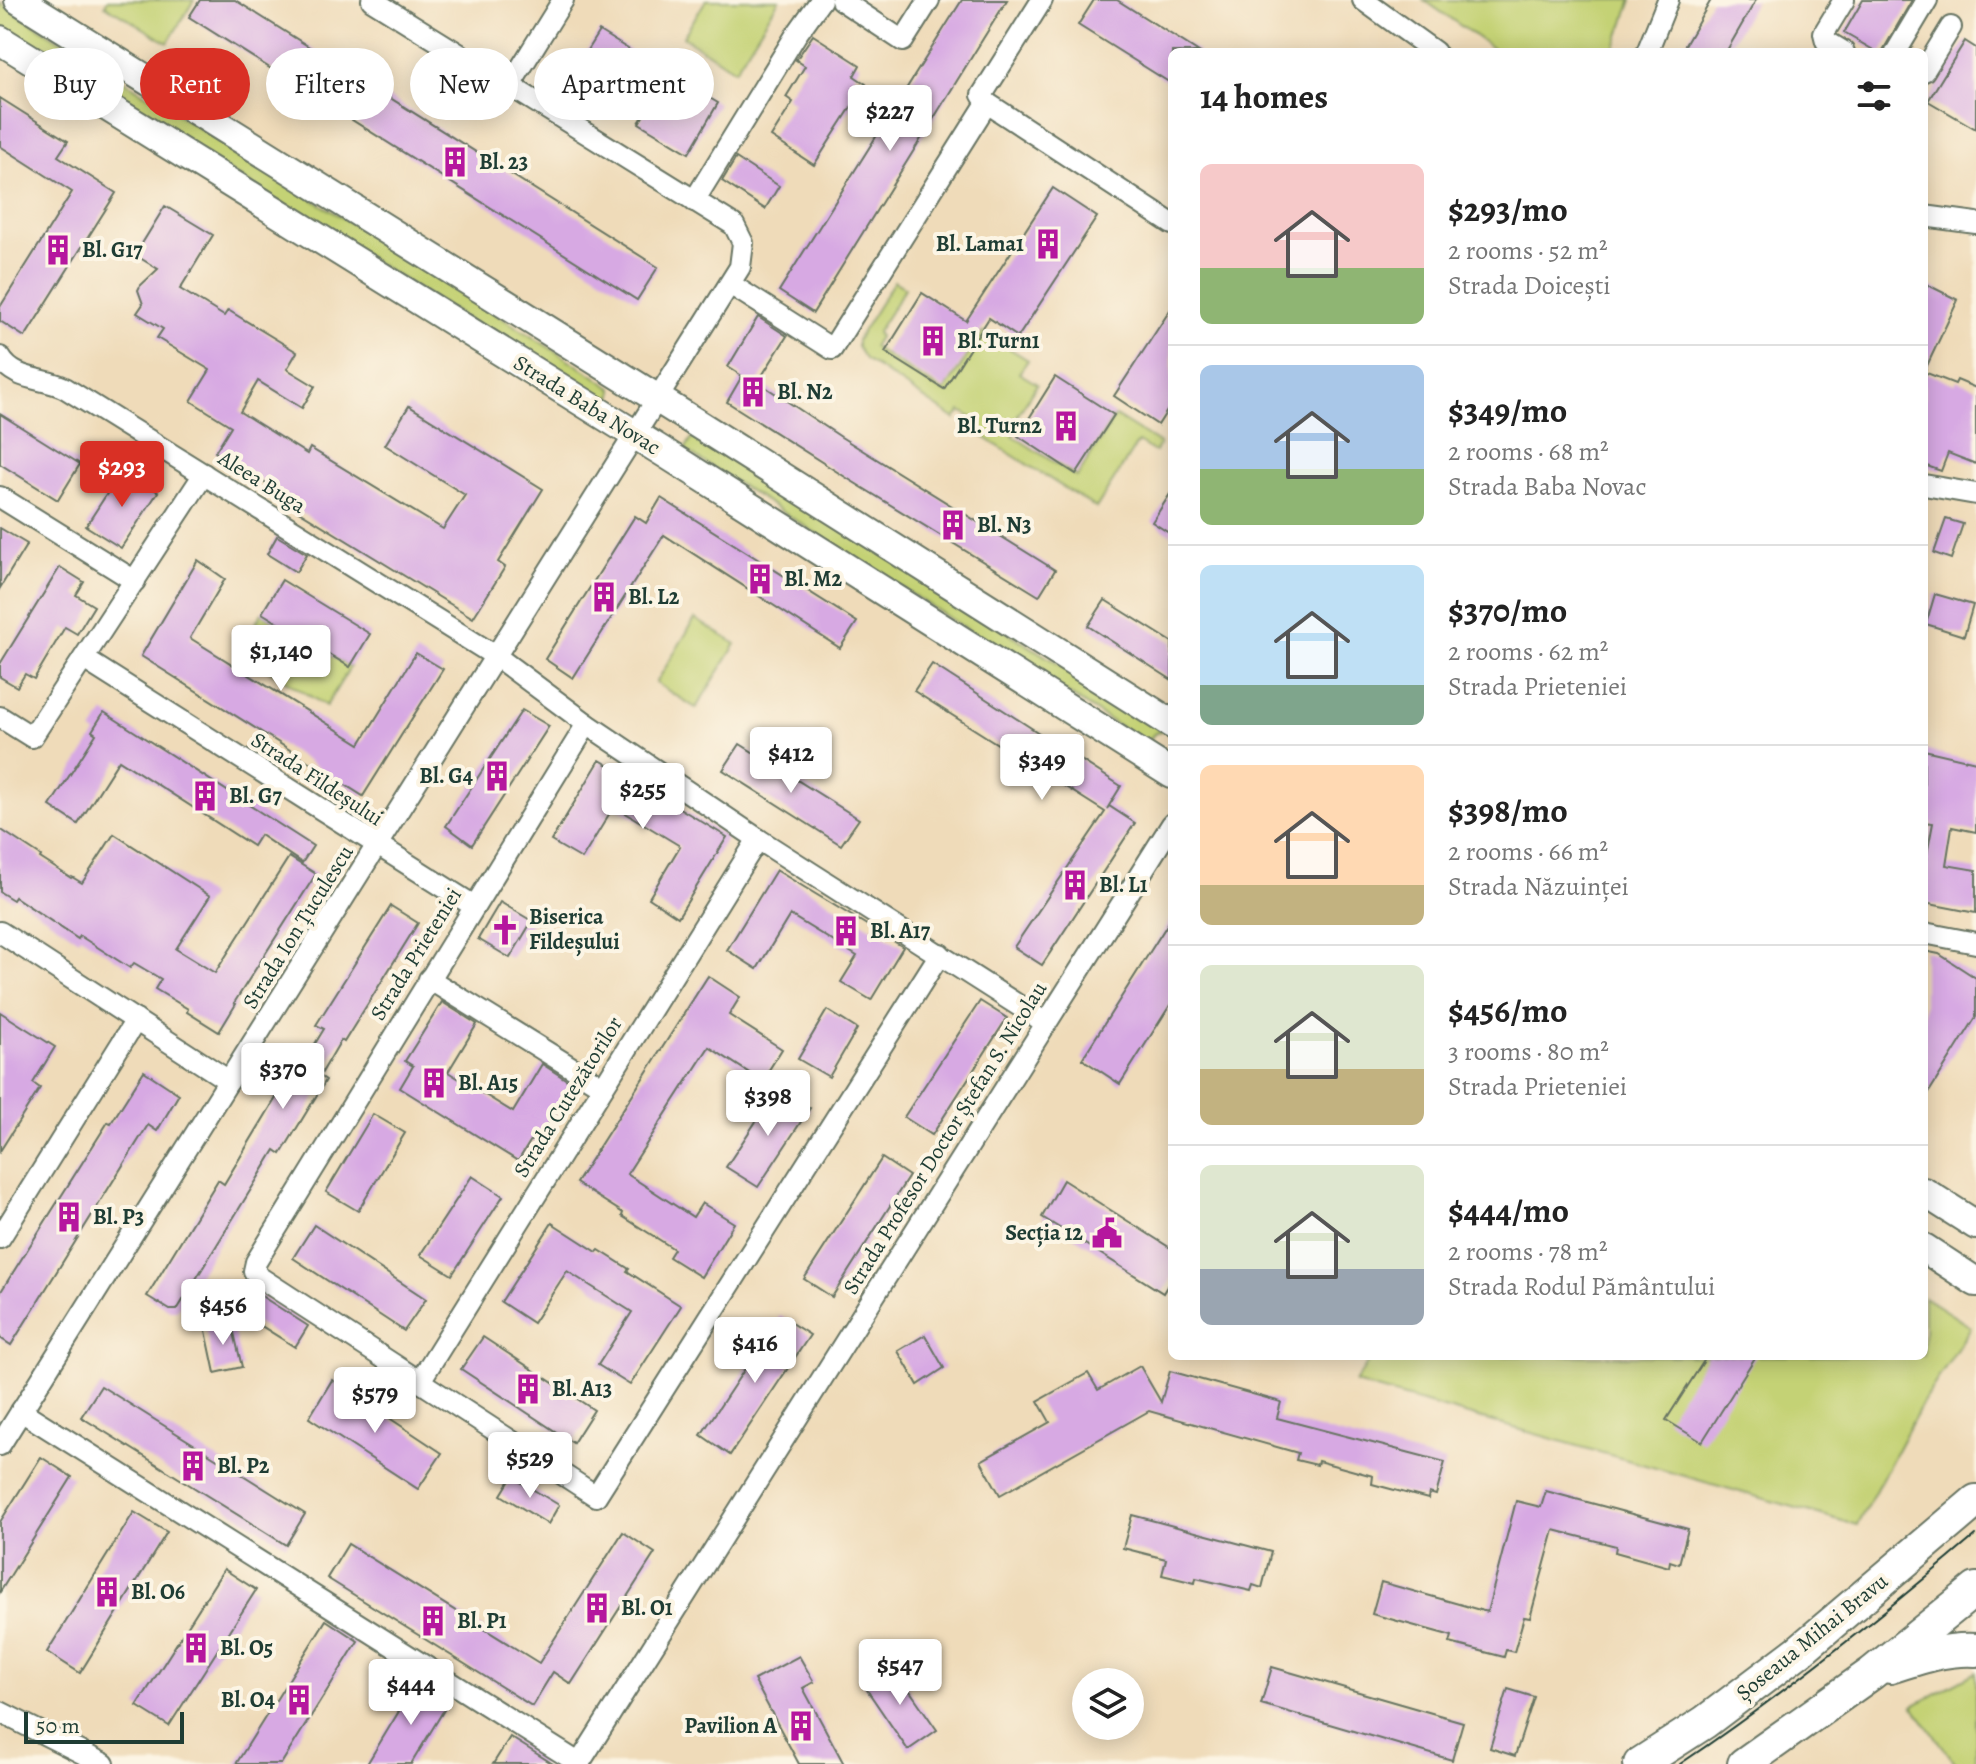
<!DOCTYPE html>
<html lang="en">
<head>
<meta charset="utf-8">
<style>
	:root { --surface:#fff; --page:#f2f2f2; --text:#222; --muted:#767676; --line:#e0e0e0; --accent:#d93025 }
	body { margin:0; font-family:Alegreya,serif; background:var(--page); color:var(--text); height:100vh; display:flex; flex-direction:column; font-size:30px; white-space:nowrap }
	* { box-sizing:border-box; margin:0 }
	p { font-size:26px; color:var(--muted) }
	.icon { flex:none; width:44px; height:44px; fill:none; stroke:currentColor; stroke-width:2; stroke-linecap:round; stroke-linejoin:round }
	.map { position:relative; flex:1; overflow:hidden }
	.details { position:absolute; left:1168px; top:48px; width:760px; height:1312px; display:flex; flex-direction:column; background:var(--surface); border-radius:12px; box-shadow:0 4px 20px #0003 }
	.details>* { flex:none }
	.top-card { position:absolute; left:24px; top:48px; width:760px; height:72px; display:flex; gap:16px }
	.fabs { position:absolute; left:1072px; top:1668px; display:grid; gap:16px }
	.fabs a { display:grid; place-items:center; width:72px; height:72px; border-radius:50%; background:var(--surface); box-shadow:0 4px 20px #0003; font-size:40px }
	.scale { position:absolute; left:24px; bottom:20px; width:160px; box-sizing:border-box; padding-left:8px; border:4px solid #1f3d34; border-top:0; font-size:22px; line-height:28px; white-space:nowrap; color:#1f3d34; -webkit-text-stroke:6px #fcf5e5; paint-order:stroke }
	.price { position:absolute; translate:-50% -68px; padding:0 18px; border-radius:8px; background:#fff; color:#222; font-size:26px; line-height:52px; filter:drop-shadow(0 2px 4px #0008) }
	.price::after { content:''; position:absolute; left:50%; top:48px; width:24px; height:18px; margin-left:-12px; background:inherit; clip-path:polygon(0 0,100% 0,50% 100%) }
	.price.on { background:var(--accent); color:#fff }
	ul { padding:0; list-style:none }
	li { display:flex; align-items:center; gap:24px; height:200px; padding:0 32px }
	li+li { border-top:2px solid var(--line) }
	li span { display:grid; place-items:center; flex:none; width:224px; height:160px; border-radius:12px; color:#555 }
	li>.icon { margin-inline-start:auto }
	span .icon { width:96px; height:96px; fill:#fffc; stroke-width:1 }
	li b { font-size:34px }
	h2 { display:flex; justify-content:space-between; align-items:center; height:96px; padding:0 32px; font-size:34px }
	.tag { padding:0 28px; border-radius:36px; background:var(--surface); box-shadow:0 4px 20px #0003; font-size:28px; line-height:72px }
	.tag.on { background:var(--accent); color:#fff }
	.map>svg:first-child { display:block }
</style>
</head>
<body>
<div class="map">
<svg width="1976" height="1764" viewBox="0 0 1976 1764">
	<rect width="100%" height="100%" fill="#fcf5e5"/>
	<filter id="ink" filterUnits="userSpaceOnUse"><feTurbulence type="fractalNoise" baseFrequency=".0125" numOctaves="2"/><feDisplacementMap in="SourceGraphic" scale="16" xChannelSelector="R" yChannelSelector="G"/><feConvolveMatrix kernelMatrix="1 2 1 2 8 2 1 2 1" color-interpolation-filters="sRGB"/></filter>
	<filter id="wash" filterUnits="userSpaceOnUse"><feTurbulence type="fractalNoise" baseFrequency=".006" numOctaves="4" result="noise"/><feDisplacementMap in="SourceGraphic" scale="32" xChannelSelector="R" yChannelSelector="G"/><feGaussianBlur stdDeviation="1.8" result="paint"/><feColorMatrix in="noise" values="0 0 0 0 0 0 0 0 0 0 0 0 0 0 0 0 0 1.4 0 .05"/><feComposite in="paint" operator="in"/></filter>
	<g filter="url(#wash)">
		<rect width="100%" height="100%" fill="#efdbb9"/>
		<g fill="#c4d274" stroke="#728854" stroke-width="2">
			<polygon points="108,0 194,0 168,43 105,5"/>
			<polygon points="706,0 779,0 735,70 683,37"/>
			<polygon points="1424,0 1632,0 1613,52 1498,52"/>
			<polygon points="0,3 593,375 613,389 613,395 609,401 601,403 0,28"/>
			<polygon points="894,281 905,288 877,332 879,337 873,347 944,392 983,332 1028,360 1019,373 1037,384 1013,423 1018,427 1013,436 1077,477 1115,416 1160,444 1155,452 1138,442 1096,508 971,429 976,420 961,411 955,419 865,359 857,347 857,340"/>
			<path d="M697 437 1163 730C1156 732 1152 734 1149 741L1152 747 685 450 691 439Z"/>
			<polygon points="262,613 350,667 326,706 238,651"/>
			<polygon points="695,619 736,644 696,708 656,683"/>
			<polygon points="1924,1297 1971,1327 1923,1402 1857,1525 1355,1383 1372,1356 1924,1356"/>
			<polygon points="1976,1672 1976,1764 1956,1764 1913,1706"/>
		</g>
		<g id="blocks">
			<g fill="#d7a9e3">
				<polygon points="200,0 235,0 658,267 637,300 189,17"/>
				<polygon points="962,0 1007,0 813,313 779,291"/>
				<polygon points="1094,0 1117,0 1199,52 1172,52 1172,84 1078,25"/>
				<polygon points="1711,0 1756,0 1726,52 1681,52"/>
				<polygon points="1863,0 1912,0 1882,52 1877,52 1844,33"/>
				<polygon points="599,31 641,57 621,89 579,63"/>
				<polygon points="813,35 860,65 854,76 866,84 814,165 771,137 793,102 786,97 805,66 796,60"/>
				<polygon points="1965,41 1976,48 1976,129 1928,101"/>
				<polygon points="669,74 718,103 689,153 639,123"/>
				<polygon points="0,98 68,141 58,156 116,193 25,337 0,321 0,307 72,192 0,146"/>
				<polygon points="736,158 779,186 765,209 722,181"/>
				<polygon points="1053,188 1097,217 1018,337 989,318 944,389 885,352 922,293 966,321"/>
				<polygon points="165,206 213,235 180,289 224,316 228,310 297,352 287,369 315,386 302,408 258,381 240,412 307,454 310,448 443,529 465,495 385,445 409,406 543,489 498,562 505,567 473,618 279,499 283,493 215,452 231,426 191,401 210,370 157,338 163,329 137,313 143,304 138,290 140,286 158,269 135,255"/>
				<polygon points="1924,283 1958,300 1924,372 1955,384 1957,380 1976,388 1976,464 1948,453 1941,471 1924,465"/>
				<polygon points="1172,307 1172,403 1158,425 1114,396"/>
				<polygon points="758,317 787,336 758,382 841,437 1055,570 1039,596 850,480 727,402 742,376 728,367"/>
				<polygon points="1055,377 1114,415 1076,474 1018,436"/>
				<polygon points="0,414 80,464 58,500 0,464"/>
				<polygon points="123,469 158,492 121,548 86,526"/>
				<polygon points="1172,491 1172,535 1152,522"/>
				<polygon points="661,498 857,622 840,648 664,535 573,678 545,659 635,516 646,523"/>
				<polygon points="1946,519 1963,524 1951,559 1934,553"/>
				<polygon points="0,528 27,544 0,588"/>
				<polygon points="277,536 307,554 296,572 267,554"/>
				<polygon points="198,560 225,579 190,638 360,744 416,653 443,669 363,796 141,656"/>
				<polygon points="60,567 84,582 76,595 94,606 77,634 65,627 34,679 25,674 17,687 0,677 0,664"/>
				<polygon points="282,580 370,634 350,667 262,613"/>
				<polygon points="1935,594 1973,605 1964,636 1926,624"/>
				<polygon points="1105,600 1172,642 1172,680 1088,626"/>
				<polygon points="932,664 1121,786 1107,809 1109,806 1135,823 1042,965 1014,947 1105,812 914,691"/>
				<polygon points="522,710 549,726 472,845 446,826"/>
				<polygon points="104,712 313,846 302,863 260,835 253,846 119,760 78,824 50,806 96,734 92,731"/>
				<polygon points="740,744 859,819 841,845 723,770"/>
				<polygon points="1924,750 1976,762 1976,832 1952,827 1946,865 1976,870 1976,913 1924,903 1924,870 1933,823 1924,822"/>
				<polygon points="600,760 727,837 678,917 649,898 680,846 614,806 582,859 551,841"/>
				<polygon points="0,829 41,856 40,858 71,878 72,877 82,883 114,834 210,896 176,949 215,973 289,857 316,874 234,1003 236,1004 219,1032 187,1012 188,1009 155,989 161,979 134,963 130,968 80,936 78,939 15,897 13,900 0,892"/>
				<polygon points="776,870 903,947 871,1000 841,982 857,956 790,915 757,969 727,950"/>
				<polygon points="500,902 532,921 510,958 478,939"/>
				<polygon points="391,906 418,923 344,1042 341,1040 320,1076 326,1080 281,1154 275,1150 177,1310 170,1310 147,1296 218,1180 224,1184 297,1063 302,1065 324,1029 316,1025"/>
				<polygon points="1172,917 1172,1002 1120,1084 1082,1059"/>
				<polygon points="1924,951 1939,954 1976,978 1976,1017 1924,1100"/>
				<polygon points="708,976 740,997 729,1015 782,1049 762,1081 709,1047 627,1174 693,1217 702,1203 734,1223 701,1277 669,1257 674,1249 622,1216 623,1213 576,1183"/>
				<polygon points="980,1001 1007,1018 932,1135 904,1117"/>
				<polygon points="442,1002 477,1024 448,1072 513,1112 542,1064 573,1084 537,1143 531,1140 518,1161 400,1088 413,1066 405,1061"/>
				<polygon points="827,1010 857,1029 829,1077 798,1059"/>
				<polygon points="0,1012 55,1047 33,1083 40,1088 0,1151"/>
				<polygon points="144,1071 179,1094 157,1131 148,1125 11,1345 0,1338 0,1293 108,1122 111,1123"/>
				<polygon points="778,1088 810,1108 758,1187 726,1167"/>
				<polygon points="373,1114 405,1133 358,1211 326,1192"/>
				<polygon points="882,1158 909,1176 832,1297 804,1279"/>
				<polygon points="472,1176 503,1196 452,1275 420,1255"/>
				<polygon points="1063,1180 1172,1249 1172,1278 1163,1293 1042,1217"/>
				<polygon points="552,1223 597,1252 599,1250 629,1269 627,1271 681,1306 630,1385 598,1365 632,1312 567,1271 533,1323 501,1302"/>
				<polygon points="314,1225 426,1299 404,1331 293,1258"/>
				<polygon points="244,1285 308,1326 295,1347 231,1307"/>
				<polygon points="780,1316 810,1335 730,1455 701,1435"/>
				<polygon points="231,1320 242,1367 215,1373 205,1326"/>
				<polygon points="925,1335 944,1368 918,1385 898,1351"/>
				<polygon points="483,1337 594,1410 573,1443 461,1369"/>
				<polygon points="1707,1356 1756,1356 1702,1442 1666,1420"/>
				<polygon points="1140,1366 1161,1402 1170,1371 1281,1402 1277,1418 1445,1462 1436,1495 1429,1493 1428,1499 1372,1484 1373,1476 1318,1461 1317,1465 1296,1460 1298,1453 1149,1411 1000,1495 981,1461 1050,1422 1038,1401 1088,1373 1098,1390"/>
				<polygon points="332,1380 442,1453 418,1489 309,1418"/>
				<polygon points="101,1386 305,1514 286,1545 81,1417"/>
				<polygon points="41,1457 72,1477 0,1592 0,1522"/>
				<polygon points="512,1477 559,1505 548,1524 501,1495"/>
				<polygon points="1546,1491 1688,1529 1679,1564 1670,1561 1669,1567 1615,1552 1616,1546 1554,1530 1530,1618 1524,1617 1514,1652 1506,1650 1504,1657 1450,1643 1452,1636 1372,1614 1381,1582 1487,1612 1516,1501 1541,1507"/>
				<polygon points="134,1512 167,1532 80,1673 47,1652"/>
				<polygon points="1132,1515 1271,1552 1262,1588 1253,1585 1251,1591 1196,1578 1195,1583 1162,1575 1166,1559 1123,1548"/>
				<polygon points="623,1532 655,1553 571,1684 553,1672 532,1706 327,1578 348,1544 539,1663"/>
				<polygon points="224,1569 256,1590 169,1726 137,1706"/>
				<polygon points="326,1620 358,1641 281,1764 236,1764"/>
				<polygon points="799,1656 814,1682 803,1688 844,1764 799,1764 754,1680"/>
				<polygon points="892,1665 937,1730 908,1750 863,1684"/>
				<polygon points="1272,1667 1463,1722 1452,1760 1261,1704"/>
				<polygon points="418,1680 450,1700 411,1764 367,1764"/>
				<polygon points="1508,1689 1534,1697 1515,1756 1490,1748"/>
				<polygon points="510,1737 553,1764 493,1764"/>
			</g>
		</g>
	</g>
	<g filter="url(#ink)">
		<use href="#blocks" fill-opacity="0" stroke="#687463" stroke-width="2"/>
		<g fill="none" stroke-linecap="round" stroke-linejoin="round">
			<g stroke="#687463" stroke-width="24">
				<g id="minor">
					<polyline points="841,0 903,41 929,0"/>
					<polyline points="1363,0 1435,52"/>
					<polyline points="1844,0 1824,33 1826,41 1844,52"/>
					<polyline points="1647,52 1668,0"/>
					<polyline points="1896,52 1927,0"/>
					<polyline points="1924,71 1951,27"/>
					<polyline points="509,87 563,0"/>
					<polyline points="987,103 1172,224"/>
					<polyline points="694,201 796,35 821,0"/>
					<polyline points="1924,216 1976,223"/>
					<polyline points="730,284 832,349 987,103 982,95 1042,0"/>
					<path d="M0 357C14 381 42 377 65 388L497 657 587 724 758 839 1046 1023"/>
					<polyline points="1924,485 1976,494"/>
					<polyline points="0,497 135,581"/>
					<polyline points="84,659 474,906"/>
					<polyline points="0,717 32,737 204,474"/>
					<polyline points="587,724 256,1262 254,1271 259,1277 596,1496 940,954"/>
					<polyline points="0,932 229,1081"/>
					<polyline points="1924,933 1976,943"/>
					<polyline points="429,979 603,1087"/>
					<polyline points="0,1238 136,1020"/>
					<polyline points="420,1381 758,839"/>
					<polyline points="21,1411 580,1764"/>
					<polyline points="0,1445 740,267 743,243 734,225 372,0"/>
					<polyline points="0,1712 104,1764"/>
					<polyline points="580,1762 1172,824"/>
				</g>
			</g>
			<g stroke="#687463" stroke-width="32">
				<g id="secondary">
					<polyline points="19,0 690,419 1172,724"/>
					<polyline points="0,40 668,455 1172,774"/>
					<polyline points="1924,1192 1976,1225"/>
					<polyline points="1924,1248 1976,1282"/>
				</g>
			</g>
			<g stroke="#687463" stroke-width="36">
				<g id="primary">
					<path d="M1890 1667C1917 1658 1947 1648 1976 1650"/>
					<polyline points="1640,1764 1705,1722 1799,1651 1976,1501"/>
					<polyline points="1744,1764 1872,1673 1976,1589"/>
				</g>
			</g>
			<use href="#minor" stroke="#fff" stroke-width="20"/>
			<use href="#secondary" stroke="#fff" stroke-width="28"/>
			<use href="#primary" stroke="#fff" stroke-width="32"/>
			<path stroke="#1f3d34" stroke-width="2" d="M1680 1764C1784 1694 1881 1616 1976 1535"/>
		</g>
	</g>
	<defs>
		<g id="building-bare" transform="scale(2.4)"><path d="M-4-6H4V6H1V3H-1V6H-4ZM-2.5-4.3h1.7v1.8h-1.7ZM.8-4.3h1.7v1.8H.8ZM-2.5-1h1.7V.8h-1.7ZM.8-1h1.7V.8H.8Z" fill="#b5179e" stroke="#fcf5e5" stroke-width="2.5" paint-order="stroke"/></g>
		<g id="church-bare" transform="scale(2.4)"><path d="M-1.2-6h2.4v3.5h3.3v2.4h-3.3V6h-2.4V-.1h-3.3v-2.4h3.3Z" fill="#b5179e" stroke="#fcf5e5" stroke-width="2.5" paint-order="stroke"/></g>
		<g id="civic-bare" transform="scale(2.4)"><path d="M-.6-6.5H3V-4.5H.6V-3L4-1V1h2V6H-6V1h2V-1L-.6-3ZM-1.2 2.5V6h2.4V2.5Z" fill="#b5179e" stroke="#fcf5e5" stroke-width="2.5" paint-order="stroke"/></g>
	</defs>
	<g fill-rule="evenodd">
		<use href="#building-bare" x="455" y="162"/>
		<use href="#building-bare" x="1048" y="244"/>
		<use href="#building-bare" x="58" y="250"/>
		<use href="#building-bare" x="933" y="341"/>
		<use href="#building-bare" x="753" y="392"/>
		<use href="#building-bare" x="1066" y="426"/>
		<use href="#building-bare" x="953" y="525"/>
		<use href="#building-bare" x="760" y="579"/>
		<use href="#building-bare" x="604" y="597"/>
		<use href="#building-bare" x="497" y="776"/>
		<use href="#building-bare" x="205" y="796"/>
		<use href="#building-bare" x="1075" y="885"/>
		<use href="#church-bare" x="505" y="930"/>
		<use href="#building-bare" x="846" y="931"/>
		<use href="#building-bare" x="434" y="1083"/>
		<use href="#building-bare" x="69" y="1217"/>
		<use href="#civic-bare" x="1107" y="1233"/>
		<use href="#building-bare" x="528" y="1389"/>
		<use href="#building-bare" x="193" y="1466"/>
		<use href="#building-bare" x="107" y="1592"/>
		<use href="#building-bare" x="597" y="1608"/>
		<use href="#building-bare" x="433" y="1621"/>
		<use href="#building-bare" x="196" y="1648"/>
		<use href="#building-bare" x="299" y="1700"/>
		<use href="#building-bare" x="801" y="1726"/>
	</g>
	<g text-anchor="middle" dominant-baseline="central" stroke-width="8" stroke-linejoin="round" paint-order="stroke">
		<g font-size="22" font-weight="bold" fill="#1f3d34" stroke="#fcf5e5" text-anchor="start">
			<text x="479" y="162">Bl. 23</text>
			<text x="1024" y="244" text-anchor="end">Bl. Lama1</text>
			<text x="82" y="250">Bl. G17</text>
			<text x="957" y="341">Bl. Turn1</text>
			<text x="777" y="392">Bl. N2</text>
			<text x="1042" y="426" text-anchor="end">Bl. Turn2</text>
			<text x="977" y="525">Bl. N3</text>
			<text x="784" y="579">Bl. M2</text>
			<text x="628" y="597">Bl. L2</text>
			<text x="473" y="776" text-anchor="end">Bl. G4</text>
			<text x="229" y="796">Bl. G7</text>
			<text x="1099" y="885">Bl. L1</text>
			<text x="529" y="917">Biserica<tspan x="529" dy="25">Fildeșului</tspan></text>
			<text x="870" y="931">Bl. A17</text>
			<text x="458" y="1083">Bl. A15</text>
			<text x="93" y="1217">Bl. P3</text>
			<text x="1083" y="1233" text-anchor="end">Secția 12</text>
			<text x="552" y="1389">Bl. A13</text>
			<text x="217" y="1466">Bl. P2</text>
			<text x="131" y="1592">Bl. O6</text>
			<text x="621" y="1608">Bl. O1</text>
			<text x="457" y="1621">Bl. P1</text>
			<text x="220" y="1648">Bl. O5</text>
			<text x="275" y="1700" text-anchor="end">Bl. O4</text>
			<text x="777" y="1726" text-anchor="end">Pavilion A</text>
		</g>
		<g font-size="22" fill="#1f3d34" stroke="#fcf5e5">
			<text transform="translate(587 405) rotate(32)">Strada Baba Novac</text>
			<text transform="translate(262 482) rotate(32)">Aleea Buga</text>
			<text transform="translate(317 779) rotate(33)">Strada Fildeșului</text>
			<text transform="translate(298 927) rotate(-58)">Strada Ion Țuculescu</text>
			<text transform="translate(416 954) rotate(-58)">Strada Prieteniei</text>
			<text transform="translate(568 1097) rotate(-58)">Strada Cutezătorilor</text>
			<text transform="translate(945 1138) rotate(-58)">Strada Profesor Doctor Ștefan S. Nicolau</text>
			<text transform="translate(1812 1637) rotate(-39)">Șoseaua Mihai Bravu</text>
		</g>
	</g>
</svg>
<div class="fabs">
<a><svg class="icon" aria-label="layers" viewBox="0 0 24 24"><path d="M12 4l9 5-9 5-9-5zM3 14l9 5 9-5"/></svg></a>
</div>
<div class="scale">50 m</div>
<b class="price" style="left:890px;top:153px">$227</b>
<b class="price on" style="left:122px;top:509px">$293</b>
<b class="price" style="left:281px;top:693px">$1,140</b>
<b class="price" style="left:791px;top:795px">$412</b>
<b class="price" style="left:1042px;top:802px">$349</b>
<b class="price" style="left:643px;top:831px">$255</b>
<b class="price" style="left:283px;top:1111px">$370</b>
<b class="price" style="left:768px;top:1138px">$398</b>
<b class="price" style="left:223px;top:1347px">$456</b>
<b class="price" style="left:755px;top:1385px">$416</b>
<b class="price" style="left:375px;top:1435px">$579</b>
<b class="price" style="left:530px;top:1500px">$529</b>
<b class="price" style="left:900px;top:1707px">$547</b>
<b class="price" style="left:411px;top:1727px">$444</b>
<div class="top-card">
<a class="tag">Buy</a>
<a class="tag on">Rent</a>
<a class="tag">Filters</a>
<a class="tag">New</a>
<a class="tag">Apartment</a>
</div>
<section class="details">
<h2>14 homes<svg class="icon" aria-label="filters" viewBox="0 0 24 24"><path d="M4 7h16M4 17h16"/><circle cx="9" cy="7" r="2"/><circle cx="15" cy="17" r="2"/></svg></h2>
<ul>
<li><span style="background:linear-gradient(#f6c9c9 65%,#8fb573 0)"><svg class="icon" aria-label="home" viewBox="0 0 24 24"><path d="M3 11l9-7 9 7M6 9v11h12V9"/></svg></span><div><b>$293/mo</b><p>2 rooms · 52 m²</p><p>Strada Doicești</p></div></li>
<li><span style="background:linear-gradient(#a9c7e8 65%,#8fb573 0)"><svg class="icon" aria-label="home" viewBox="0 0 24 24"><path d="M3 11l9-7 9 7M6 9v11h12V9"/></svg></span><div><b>$349/mo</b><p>2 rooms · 68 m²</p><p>Strada Baba Novac</p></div></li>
<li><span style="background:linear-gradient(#bfe0f5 75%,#7fa58c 0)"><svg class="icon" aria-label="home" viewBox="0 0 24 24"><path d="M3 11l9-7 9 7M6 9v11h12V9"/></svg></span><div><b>$370/mo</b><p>2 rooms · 62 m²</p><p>Strada Prieteniei</p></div></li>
<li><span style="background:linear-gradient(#ffd9b3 75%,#c2b280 0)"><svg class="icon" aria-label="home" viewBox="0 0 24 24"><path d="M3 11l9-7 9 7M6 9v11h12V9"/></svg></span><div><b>$398/mo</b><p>2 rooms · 66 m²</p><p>Strada Năzuinței</p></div></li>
<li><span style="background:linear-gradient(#dfe7d0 65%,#c2b280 0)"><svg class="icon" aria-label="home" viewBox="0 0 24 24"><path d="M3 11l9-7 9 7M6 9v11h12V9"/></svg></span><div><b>$456/mo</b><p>3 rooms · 80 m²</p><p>Strada Prieteniei</p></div></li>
<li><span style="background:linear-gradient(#dfe7d0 65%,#9aa5b1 0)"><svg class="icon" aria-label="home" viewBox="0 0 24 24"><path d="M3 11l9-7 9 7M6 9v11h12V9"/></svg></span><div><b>$444/mo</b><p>2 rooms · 78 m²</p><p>Strada Rodul Pământului</p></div></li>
</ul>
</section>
</div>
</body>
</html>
